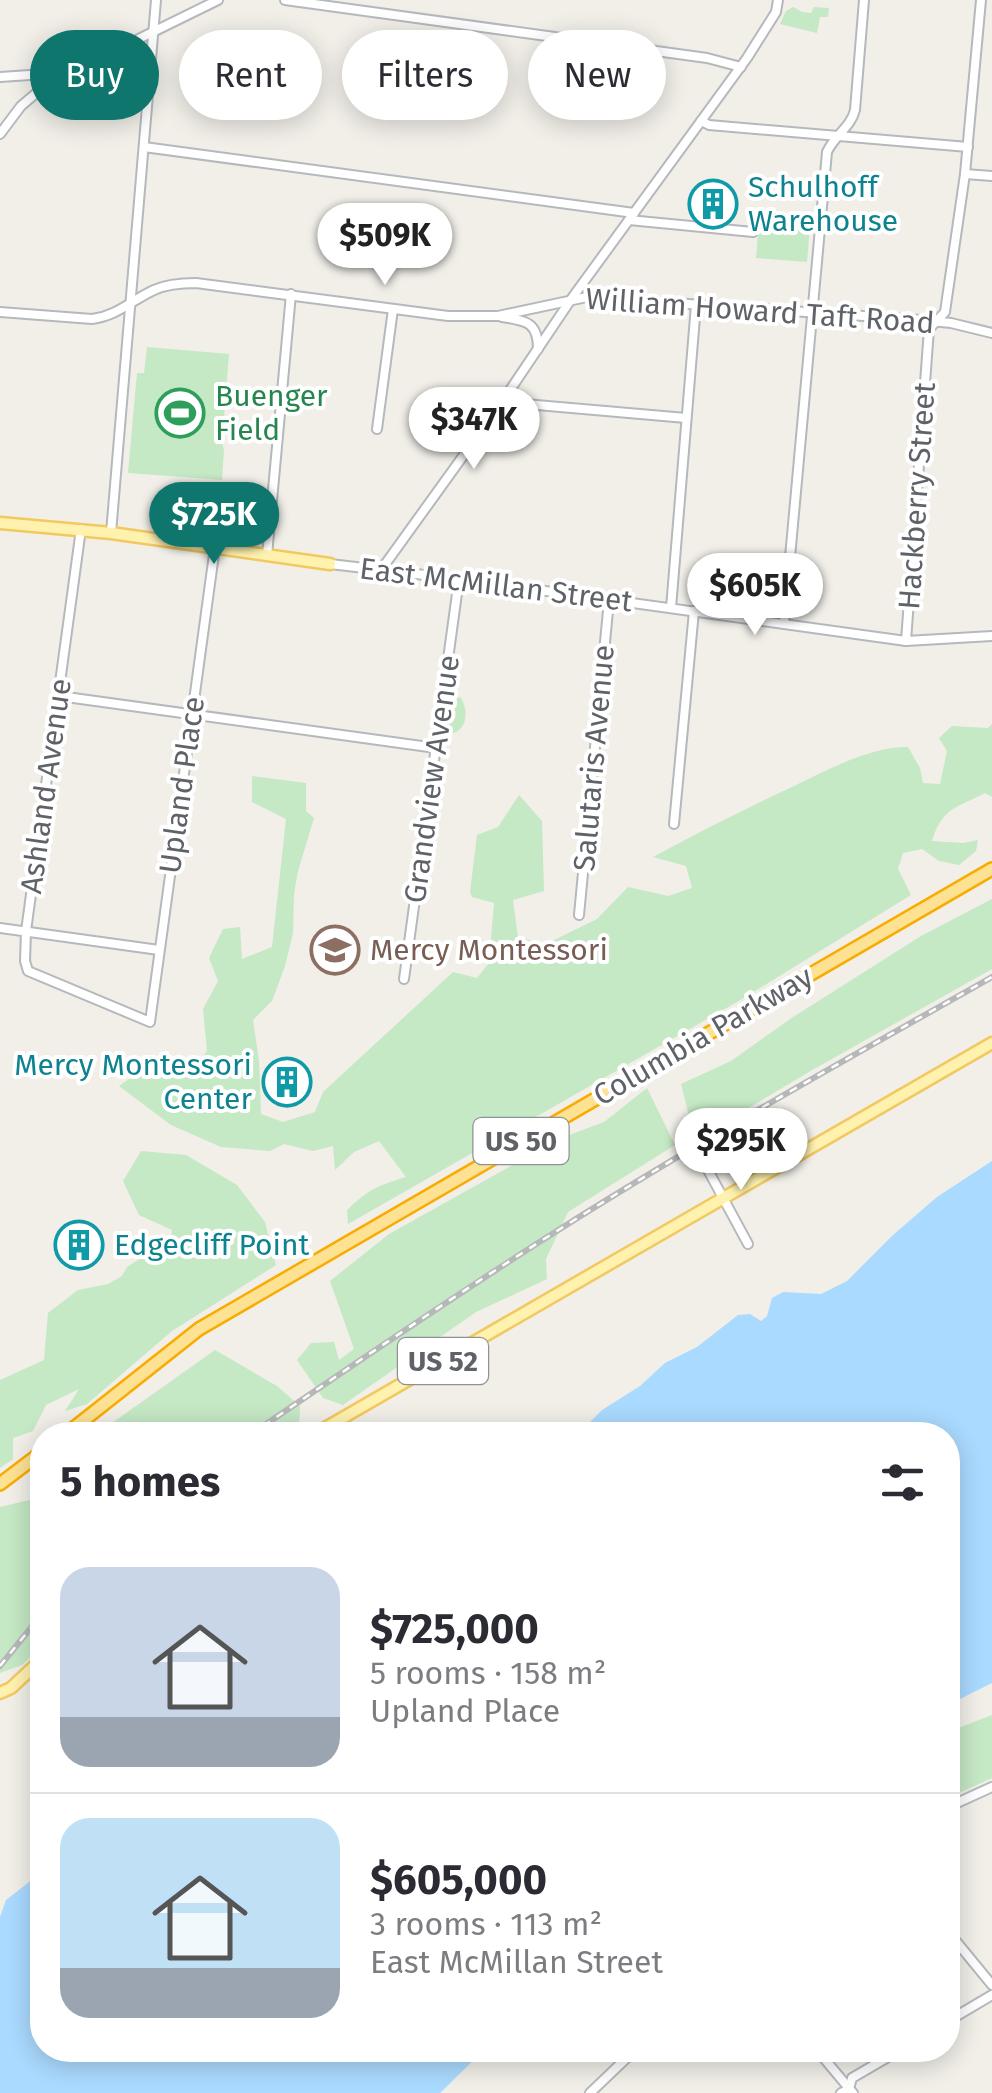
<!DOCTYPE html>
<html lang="en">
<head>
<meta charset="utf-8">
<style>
	:root { --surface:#fff; --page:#f2f2f3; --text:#2b2b33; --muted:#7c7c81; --line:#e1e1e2; --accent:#0f766e }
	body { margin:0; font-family:"Fira Sans",sans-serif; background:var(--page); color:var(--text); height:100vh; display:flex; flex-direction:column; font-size:38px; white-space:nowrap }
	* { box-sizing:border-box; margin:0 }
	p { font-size:32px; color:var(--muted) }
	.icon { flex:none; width:55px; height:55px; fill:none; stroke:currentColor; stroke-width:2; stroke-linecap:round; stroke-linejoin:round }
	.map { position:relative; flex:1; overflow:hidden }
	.sheet { position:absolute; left:30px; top:1422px; width:930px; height:640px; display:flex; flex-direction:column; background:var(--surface); border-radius:40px; box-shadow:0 5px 25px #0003 }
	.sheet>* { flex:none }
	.banner { position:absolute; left:30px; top:30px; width:932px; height:90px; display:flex; gap:20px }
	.price { position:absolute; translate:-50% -85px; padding:0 22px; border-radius:35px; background:#fff; color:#222; font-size:32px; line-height:65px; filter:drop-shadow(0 2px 5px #0008) }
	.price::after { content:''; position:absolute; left:50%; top:60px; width:30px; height:22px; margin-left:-15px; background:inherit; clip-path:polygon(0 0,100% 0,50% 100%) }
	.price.on { background:var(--accent); color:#fff }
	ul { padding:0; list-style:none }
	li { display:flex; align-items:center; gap:30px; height:250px; padding:0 30px }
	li+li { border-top:2px solid var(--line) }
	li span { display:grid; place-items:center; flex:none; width:280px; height:200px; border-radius:30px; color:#555 }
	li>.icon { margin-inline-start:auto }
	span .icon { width:120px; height:120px; fill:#fffc; stroke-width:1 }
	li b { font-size:42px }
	h2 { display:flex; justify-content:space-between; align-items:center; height:120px; padding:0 30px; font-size:42px }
	.tag { padding:0 35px; border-radius:45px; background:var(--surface); box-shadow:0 5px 25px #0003; font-size:35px; line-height:90px }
	.tag.on { background:var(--accent); color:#fff }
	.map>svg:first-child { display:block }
</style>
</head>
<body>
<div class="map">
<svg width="992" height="2093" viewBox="0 0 992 2093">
	<rect width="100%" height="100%" fill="#f1efe8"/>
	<g fill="#c5e8c5">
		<polygon points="793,7 802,12 811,13 814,7 829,8 828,17 820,17 817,33 780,24 786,11"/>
		<polygon points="759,221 810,225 807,262 756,258"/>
		<polygon points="147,347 229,354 222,443 224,450 222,480 128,473 137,373 144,373"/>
		<path d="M452 695 461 698C470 714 466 734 445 735Z"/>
		<path d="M992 724V797L985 793C956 808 942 808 932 841L963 843 978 840 976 851 959 865 939 861 922 849 903 853 898 869 911 895 737 1002 348 1224 347 1210C369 1189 377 1186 406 1177L379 1141 354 1152 335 1170 333 1146 313 1151 284 1144 270 1151 221 1147 171 1125 119 1086 158 1059 195 1066 207 1051 203 1009 218 981 209 958 223 929 240 927 242 959 272 947 286 819 252 802V776L306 783V811L314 818 298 871 294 894 293 933 285 966 272 1001 253 1020 259 1061 261 1114 283 1122 315 1112 323 1092 453 972 477 978 489 963 494 903 472 897 470 892 477 835 498 827 519 795 542 821 544 891 513 900 518 937 546 944 597 919 628 887 668 896 692 888 686 866 653 857C699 832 745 809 792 787 828 770 868 747 908 747L920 768 923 783 940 784 947 751 939 738 952 726 988 728Z"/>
		<polygon points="992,899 992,969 814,1069 695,1140 681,1084 731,1061 790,1019 921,936"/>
		<polygon points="647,1088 675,1145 568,1212 546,1259 547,1279 476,1312 343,1405 323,1398 297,1360 311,1343 334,1342 339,1360 354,1349 330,1281 389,1234 561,1138 604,1122"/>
		<polygon points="141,1151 186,1155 237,1185 265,1222 276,1265 172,1331 87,1404 65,1411 79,1389 46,1405 33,1431 13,1438 13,1459 0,1468 0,1380 44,1360 48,1313 78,1290 108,1284 122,1276 127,1267 159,1246 170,1245 172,1230 139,1215 123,1181"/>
		<polygon points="215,1350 277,1386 300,1406 299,1429 290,1435 95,1435"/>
		<polygon points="42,1497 42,1646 22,1665 0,1673 0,1507"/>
		<polygon points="992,1715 992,1778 948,1798 948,1732"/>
	</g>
	<g fill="#aadaff">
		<polygon points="992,1161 992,1683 948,1705 948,1435 566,1435 588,1424 602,1410 640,1386 665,1363 697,1347 738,1315 750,1314 761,1321 767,1316 772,1298 783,1292 821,1294 847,1281 893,1235 937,1197"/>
		<polygon points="42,1872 42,2050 484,2050 440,2093 0,2093 0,1917 6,1900"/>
	</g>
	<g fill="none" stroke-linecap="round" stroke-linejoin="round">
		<g stroke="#b5b8bc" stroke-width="12">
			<g id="minor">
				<polyline points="285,0 707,58 741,67"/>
				<polyline points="0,77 60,73"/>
				<polyline points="701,121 709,125 968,147"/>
				<polyline points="0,134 21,106 47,84 218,0"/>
				<polyline points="144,147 634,213"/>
				<polyline points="965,174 992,176"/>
				<polyline points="629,220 753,232"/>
				<path d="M0 312 92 319C117 316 132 300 154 290 167 284 181 283 196 283L448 316H498L587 297 921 320 951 323 992 333"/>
				<path d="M502 317C525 321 538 321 538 349"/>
				<polyline points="502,402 686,418"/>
				<polyline points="377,429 393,309"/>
				<polyline points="81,529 26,931 25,961 28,971 150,1022 215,547"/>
				<polyline points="111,533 156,0"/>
				<polyline points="267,555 291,294"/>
				<polyline points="330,564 459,579 906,641 992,636"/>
				<polyline points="381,570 502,402 572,298 747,58 776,12 778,0"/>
				<polyline points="671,608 696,305"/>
				<path d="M784 623 827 152C834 136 851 127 855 110L864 0"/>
				<polyline points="906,641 929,329 945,312 965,174 981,0"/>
				<polyline points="59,696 436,748"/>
				<polyline points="674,824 694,611"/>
				<polyline points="579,915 609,600"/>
				<polyline points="0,928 159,950"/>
				<polyline points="404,979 459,579"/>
				<polyline points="702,1159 748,1244"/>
				<polyline points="948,1807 992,1787"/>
				<polyline points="948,1944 955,1940 992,1985"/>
				<polyline points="948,2021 992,1995"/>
				<polyline points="817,2050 853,2093"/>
				<polyline points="590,2093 635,2050"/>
				<polyline points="841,2093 849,2089 852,2078 900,2050"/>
			</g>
		</g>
		<g stroke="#f2c960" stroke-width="15">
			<g id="major">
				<polyline points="0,523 111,533 330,564"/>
				<polyline points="313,1435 992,1043"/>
				<polyline points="0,1693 11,1688 42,1659"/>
			</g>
		</g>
		<g stroke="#f9ab00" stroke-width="16">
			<g id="highway">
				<polyline points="65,1435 199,1329 992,869"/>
				<polyline points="0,1484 42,1452"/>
			</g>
		</g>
		<use href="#minor" stroke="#fff" stroke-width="8"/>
		<use href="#major" stroke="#fff2af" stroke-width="10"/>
		<use href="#highway" stroke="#fde293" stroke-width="11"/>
		<g stroke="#b6b7b8" stroke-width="6">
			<g id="rail">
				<path d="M250 1435C353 1365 455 1295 560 1229 701 1140 847 1059 992 977"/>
				<polyline points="0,1666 42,1614"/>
			</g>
		</g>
		<use href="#rail" stroke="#fff" stroke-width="2.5" stroke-dasharray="8" stroke-linecap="butt"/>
	</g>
	<defs>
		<g id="building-ring" transform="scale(2.5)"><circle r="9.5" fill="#fff" stroke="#0f9aa8" stroke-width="1.5"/><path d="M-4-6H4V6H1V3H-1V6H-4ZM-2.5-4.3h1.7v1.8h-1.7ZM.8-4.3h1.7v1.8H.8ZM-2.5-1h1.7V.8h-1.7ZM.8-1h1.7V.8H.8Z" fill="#0f9aa8"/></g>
		<g id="stadium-ring" transform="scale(2.5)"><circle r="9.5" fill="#fff" stroke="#2e9e5b" stroke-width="1.5"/><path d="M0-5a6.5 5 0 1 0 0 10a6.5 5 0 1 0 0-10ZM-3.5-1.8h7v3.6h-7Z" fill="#2e9e5b"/></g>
		<g id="school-ring" transform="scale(2.5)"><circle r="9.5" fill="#fff" stroke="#8d6e63" stroke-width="1.5"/><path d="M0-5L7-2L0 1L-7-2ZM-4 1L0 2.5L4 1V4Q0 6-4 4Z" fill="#8d6e63"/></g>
	</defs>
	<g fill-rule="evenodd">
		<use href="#building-ring" x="713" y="204"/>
		<use href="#stadium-ring" x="180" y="413"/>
		<use href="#school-ring" x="335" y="950"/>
		<use href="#building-ring" x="287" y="1082"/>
		<use href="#building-ring" x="79" y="1245"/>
	</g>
	<g text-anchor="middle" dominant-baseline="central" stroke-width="8" stroke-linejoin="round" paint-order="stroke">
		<g fill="#fff" stroke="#8f9295" stroke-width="2.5">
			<rect x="473.5" y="1118" width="95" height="46" rx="8"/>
			<rect x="398" y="1338" width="90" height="46" rx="8"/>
		</g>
		<g font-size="28" font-weight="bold" fill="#5f6368">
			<text x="521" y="1141">US 50</text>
			<text x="443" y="1361">US 52</text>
		</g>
		<g font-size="30" fill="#0d838f" stroke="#fff" text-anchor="start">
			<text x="748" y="187">Schulhoff<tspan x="748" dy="34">Warehouse</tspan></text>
			<text x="252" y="1065" text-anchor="end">Mercy Montessori<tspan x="252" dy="34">Center</tspan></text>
			<text x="114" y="1245">Edgecliff Point</text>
		</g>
		<g font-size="30" fill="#5f6368" stroke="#fff">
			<text transform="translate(760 311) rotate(4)">William Howard Taft Road</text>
			<text transform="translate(917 496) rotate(-86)">Hackberry Street</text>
			<text transform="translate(496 585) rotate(7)">East McMillan Street</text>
			<text transform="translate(594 758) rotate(-85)">Salutaris Avenue</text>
			<text transform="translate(432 779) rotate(-82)">Grandview Avenue</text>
			<text transform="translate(182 785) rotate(-82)">Upland Place</text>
			<text transform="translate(46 786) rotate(-82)">Ashland Avenue</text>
			<text transform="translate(703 1036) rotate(-30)">Columbia Parkway</text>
		</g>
		<g font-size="30" fill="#27864d" stroke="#fff" text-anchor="start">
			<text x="215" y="396">Buenger<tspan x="215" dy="34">Field</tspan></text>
		</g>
		<g font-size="30" fill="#785e54" stroke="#fff" text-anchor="start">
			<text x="370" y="950">Mercy Montessori</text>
		</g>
	</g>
</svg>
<b class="price" style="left:385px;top:288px">$509K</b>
<b class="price" style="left:474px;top:472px">$347K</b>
<b class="price on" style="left:214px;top:567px">$725K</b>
<b class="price" style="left:755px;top:638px">$605K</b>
<b class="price" style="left:741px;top:1193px">$295K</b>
<div class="banner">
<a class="tag on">Buy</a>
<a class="tag">Rent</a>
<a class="tag">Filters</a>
<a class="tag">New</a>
</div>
<section class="sheet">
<h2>5 homes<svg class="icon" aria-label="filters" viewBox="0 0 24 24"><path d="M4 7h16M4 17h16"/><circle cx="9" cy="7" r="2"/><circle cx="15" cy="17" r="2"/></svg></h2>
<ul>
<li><span style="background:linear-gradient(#c9d6e8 75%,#9aa5b1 0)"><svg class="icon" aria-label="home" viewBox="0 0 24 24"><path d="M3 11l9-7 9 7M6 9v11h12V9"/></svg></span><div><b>$725,000</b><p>5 rooms · 158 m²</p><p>Upland Place</p></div></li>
<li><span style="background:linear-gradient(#bfe0f5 75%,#9aa5b1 0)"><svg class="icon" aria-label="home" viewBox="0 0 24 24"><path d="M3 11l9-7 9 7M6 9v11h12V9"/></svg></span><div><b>$605,000</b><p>3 rooms · 113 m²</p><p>East McMillan Street</p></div></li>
</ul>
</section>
</div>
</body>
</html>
